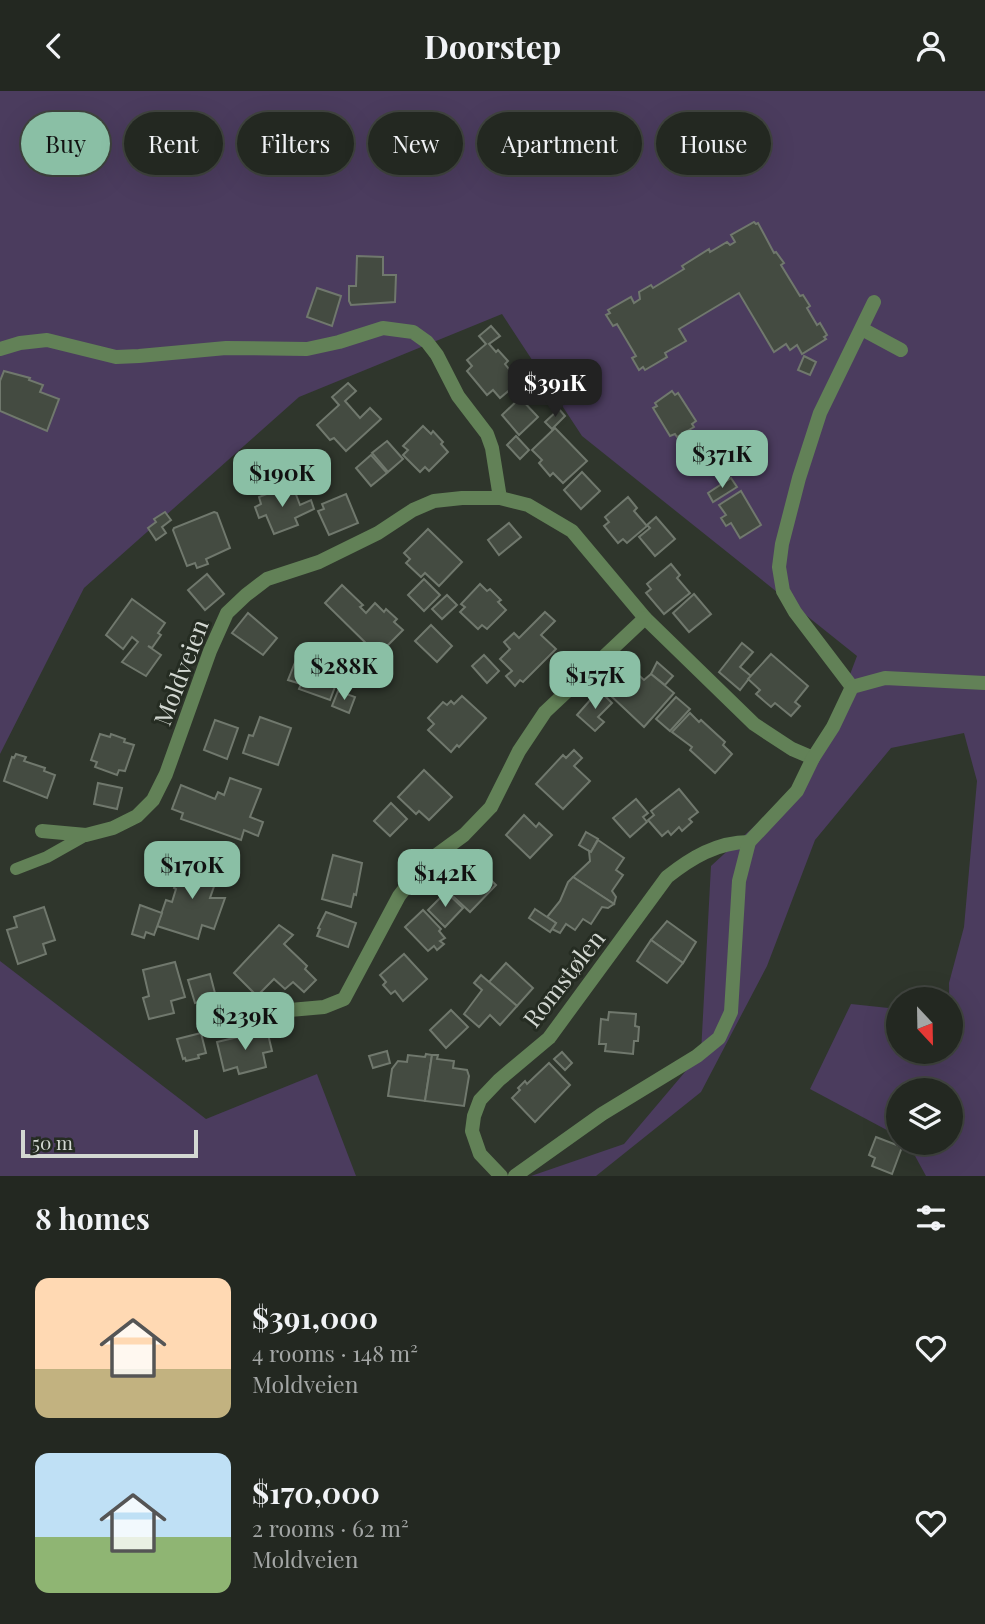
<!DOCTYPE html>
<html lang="en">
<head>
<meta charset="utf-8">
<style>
	:root { --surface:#232821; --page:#2f342e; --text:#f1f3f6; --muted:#a3a6a5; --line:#40443f; --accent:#8abfa5 }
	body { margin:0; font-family:"Playfair Display",serif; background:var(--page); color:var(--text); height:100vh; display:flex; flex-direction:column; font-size:26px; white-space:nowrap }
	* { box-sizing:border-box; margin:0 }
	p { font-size:23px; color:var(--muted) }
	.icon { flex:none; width:38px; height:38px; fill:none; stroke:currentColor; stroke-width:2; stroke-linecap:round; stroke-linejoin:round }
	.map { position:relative; height:1085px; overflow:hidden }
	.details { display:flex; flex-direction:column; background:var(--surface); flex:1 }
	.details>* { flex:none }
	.hud { position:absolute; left:21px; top:21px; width:943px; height:63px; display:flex; gap:14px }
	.needle { width:46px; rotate:158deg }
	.controls { position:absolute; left:886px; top:896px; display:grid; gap:14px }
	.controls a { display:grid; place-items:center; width:77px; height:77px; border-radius:50%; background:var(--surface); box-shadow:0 7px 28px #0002,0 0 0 2px var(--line); font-size:35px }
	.scale { position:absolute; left:21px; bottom:18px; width:177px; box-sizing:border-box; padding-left:7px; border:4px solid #d3d8d2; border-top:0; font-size:19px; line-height:24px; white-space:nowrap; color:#d3d8d2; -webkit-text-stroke:5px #252c22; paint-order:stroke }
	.price { position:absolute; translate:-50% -60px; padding:0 16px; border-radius:14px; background:var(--accent); color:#111; font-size:23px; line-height:46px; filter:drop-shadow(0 2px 4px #0008) }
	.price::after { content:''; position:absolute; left:50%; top:42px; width:21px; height:16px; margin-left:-10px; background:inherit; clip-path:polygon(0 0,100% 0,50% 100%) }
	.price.active { background:#222; color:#fff }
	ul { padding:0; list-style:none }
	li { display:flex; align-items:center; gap:21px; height:175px; padding:0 35px }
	li span { display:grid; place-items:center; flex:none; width:196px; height:140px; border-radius:14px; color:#555 }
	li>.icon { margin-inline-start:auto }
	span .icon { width:84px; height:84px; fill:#fffc; stroke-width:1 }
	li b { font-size:30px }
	h2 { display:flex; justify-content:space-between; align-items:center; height:84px; padding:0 35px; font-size:30px }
	.tag { padding:0 24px; border-radius:32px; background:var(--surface); box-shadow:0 7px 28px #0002,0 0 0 2px var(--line); font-size:24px; line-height:63px }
	.tag.active { background:var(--accent); color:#111 }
	header { display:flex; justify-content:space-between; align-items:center; height:91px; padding:0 35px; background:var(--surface); font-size:32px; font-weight:700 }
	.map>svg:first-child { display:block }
</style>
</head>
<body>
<header><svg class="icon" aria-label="back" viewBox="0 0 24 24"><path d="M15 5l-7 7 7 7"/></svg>Doorstep<svg class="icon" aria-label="person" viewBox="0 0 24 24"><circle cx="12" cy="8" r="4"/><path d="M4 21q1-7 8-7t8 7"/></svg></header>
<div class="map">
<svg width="985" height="1085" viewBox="0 0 985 1085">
	<rect width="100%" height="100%" fill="#2f362c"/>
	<g fill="#4b3c5e">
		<polygon points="0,0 985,0 985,1085 926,1085 908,1052 950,1052 950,999 898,999 898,1045 810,998 851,913 898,918 898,961 950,961 949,892 964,836 977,690 964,642 891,657 815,749 767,875 701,1001 596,1085 531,1085 624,1053 701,962 711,775 813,681 857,565 582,345 502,223 299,306 84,497 0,663"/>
		<polygon points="0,870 206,1028 317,983 356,1085 0,1085"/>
	</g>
	<g fill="#444b41" stroke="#70786d" stroke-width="2">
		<polygon points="754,131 756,133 758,132 774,162 776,161 784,172 781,174 800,205 803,204 810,215 807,217 817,234 820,232 827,244 824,246 826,248 802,263 797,254 790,259 786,253 774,261 739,202 679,238 686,250 665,262 667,266 645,279 643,276 639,279 632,267 636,265 617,233 613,235 606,224 610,222 608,219 631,206 634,212 640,208 639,201 651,194 653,197 684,178 682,175 709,158 710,161 727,151 730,154 735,151 731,144"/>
		<polygon points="357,165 383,166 383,184 396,184 395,211 351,214 349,210 349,195 356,195"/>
		<polygon points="317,197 341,205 332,235 307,226"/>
		<polygon points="491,235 500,245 489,253 496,261 498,259 508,270 505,273 519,291 500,307 493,299 487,304 467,280 472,275 467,269 486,253 479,245"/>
		<polygon points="804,265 816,271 810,284 798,279"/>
		<polygon points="4,280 30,287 29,289 43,294 40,301 59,308 47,340 0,320 0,290"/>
		<polygon points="348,292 356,300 345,310 360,327 370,317 381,328 346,360 334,347 330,349 317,334 339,314 332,306"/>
		<polygon points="672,300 675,304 678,302 696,330 692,333 694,336 677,346 675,343 670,345 653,317 657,315 655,312"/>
		<polygon points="520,307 538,326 519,344 502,324"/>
		<polygon points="559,318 565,325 552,338 545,331"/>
		<polygon points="423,335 431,343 433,340 443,351 441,353 448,361 429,380 425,376 420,381 403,364 408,359 403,355"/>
		<polygon points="555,337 587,370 563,392 553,382 550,385 539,372 542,369 532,359"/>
		<polygon points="516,345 529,359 520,368 507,354"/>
		<polygon points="387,350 403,368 388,381 372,362"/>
		<polygon points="371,364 387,382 371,395 356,377"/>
		<polygon points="582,381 600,400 581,418 564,399"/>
		<polygon points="731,387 737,396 713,411 708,402"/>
		<polygon points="292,393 300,414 311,409 314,418 295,427 298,434 274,443 266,424 259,427 255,416 261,413 259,406"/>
		<polygon points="741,400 761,434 740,447 731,432 726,435 721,427 726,424 719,414"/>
		<polygon points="346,403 358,432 329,444 318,420 324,418 322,413"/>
		<polygon points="628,406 637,417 634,420 647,435 627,452 623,448 618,452 604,435 609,431 605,426"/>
		<polygon points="165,421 171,429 162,436 166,442 156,449 148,437 156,431 154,428"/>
		<polygon points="214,421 217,422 230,457 206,468 208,473 197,477 195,472 187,475 173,439 174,437"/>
		<polygon points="656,426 675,448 655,465 639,446 650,437 647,434"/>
		<polygon points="509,432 521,446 499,464 488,449"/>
		<polygon points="428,438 462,471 439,495 425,482 421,486 406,472 410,468 404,462"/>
		<polygon points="671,473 680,484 677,487 690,502 664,523 646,502 651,498 647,493"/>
		<polygon points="207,483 224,503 205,519 188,499"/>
		<polygon points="424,488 440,504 424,520 408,504"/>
		<polygon points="480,493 487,500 490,498 501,509 498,511 506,519 487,538 482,534 478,538 460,521 465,516 461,513"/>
		<polygon points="342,494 363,514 360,516 366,522 375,512 384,521 386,518 397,528 394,531 403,539 378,564 325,512"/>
		<polygon points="694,503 711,523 689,541 673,522"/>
		<polygon points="447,504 457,514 442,528 432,518"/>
		<polygon points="132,508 165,532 158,542 161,544 152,557 148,555 161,564 146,585 122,571 138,551 132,546 123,558 106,544"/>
		<polygon points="545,521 555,530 541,544 556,558 523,591 520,589 515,595 506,585 512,580 500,568 510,558 504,551 514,542 519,547"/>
		<polygon points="248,522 277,547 263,564 232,542"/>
		<polygon points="431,534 452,555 437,571 415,550"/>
		<polygon points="742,552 753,561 740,576 751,585 740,599 719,581"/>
		<polygon points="313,558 345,569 330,609 299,598 301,593 288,589 296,569 308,573"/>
		<polygon points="771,563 808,595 795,611 800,615 791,625 775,612 771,616 756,603 760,599 748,588"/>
		<polygon points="484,564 499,580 487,592 472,575"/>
		<polygon points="657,571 673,585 665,594 651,583"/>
		<polygon points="633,579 644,589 651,583 674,602 644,636 610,604"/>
		<polygon points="599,599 612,612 598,626 604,631 595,640 577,624"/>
		<polygon points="338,600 355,606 349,622 332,615"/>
		<polygon points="462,605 486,627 459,656 457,654 451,661 428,639 434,633 428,627 443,611 447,614 451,610 454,613"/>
		<polygon points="676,606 690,618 670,640 656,628"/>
		<polygon points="690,622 699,631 701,629 725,651 723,654 732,663 715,682 690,659 692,656 672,641"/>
		<polygon points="260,626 291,637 278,674 243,662 249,644 253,645"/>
		<polygon points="215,629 238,637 227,668 204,659"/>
		<polygon points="100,643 110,646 111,643 125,648 124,651 134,654 125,680 119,679 117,684 95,676 97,671 91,669"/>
		<polygon points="574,659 582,667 574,675 590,690 563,718 536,693 563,664 566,667"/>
		<polygon points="16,663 26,666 24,670 45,677 44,680 55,684 47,707 4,690 12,666 14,667"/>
		<polygon points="424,679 452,706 429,729 419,720 416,723 398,706"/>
		<polygon points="230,687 261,698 250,726 263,731 258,745 244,739 241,749 181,728 183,722 172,718 181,694 215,708 218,701 224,704"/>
		<polygon points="98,692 122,697 117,718 94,713"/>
		<polygon points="679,698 698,721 689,728 692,731 682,740 679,736 671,744 668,740 662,745 648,729 654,724 651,720"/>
		<polygon points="636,708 648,722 643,726 647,731 630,746 613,727"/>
		<polygon points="391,712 407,728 390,745 374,730"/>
		<polygon points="524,724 536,736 539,732 552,744 530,767 506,744"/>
		<polygon points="586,741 598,748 591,761 579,754"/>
		<polygon points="598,749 624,767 616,779 623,784 612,800 616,806 614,813 573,786 590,770 589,760 591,761"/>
		<polygon points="333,764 362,772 356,804 354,803 351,816 322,808"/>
		<polygon points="181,768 219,781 210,807 225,807 214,838 202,834 198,848 157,835 166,809 172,811 176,798 174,797 178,787 175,786"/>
		<polygon points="473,771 496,794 470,821 443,796 459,780 462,782"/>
		<polygon points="573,786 614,813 608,817 602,816 591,833 583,828 575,839 566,833 560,842 552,838 556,832 547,826 560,810 568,791"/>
		<polygon points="446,801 463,817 445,836 428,819"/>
		<polygon points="140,814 162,822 154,844 146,841 144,847 132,843"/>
		<polygon points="44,816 55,849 43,853 46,863 18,873 7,839 17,836 14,826"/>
		<polygon points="535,818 556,832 550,841 529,827"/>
		<polygon points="423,819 441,838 439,840 445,847 440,850 444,853 437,859 434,855 428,860 405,836"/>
		<polygon points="326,821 356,832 348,856 317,845 320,838 318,837"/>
		<polygon points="667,830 696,851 683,872 651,849"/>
		<polygon points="279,834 293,844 284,853 307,875 305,878 316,889 304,901 293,891 285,898 274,888 257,905 234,882"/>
		<polygon points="651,849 683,872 667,892 637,870"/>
		<polygon points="404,863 427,888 403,910 395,900 391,903 383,894 386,891 380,884"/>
		<polygon points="175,871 185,906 171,910 174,922 149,928 143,907 149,905 143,879"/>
		<polygon points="506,872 533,897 517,915 489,891"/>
		<polygon points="210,883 216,906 195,912 188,889"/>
		<polygon points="481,884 517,915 500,934 490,924 479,936 464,923 482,899 474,892"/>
		<polygon points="451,919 468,936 446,957 430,939"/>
		<polygon points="609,921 636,923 635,935 639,936 638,950 634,950 633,963 605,960 606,953 599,953 601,928 608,929"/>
		<polygon points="267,939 272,960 263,962 266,976 239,983 237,976 224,980 217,951"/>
		<polygon points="201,942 206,962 198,964 199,967 186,970 185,967 183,968 177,948"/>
		<polygon points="387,960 390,972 373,977 369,965"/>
		<polygon points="562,961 572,972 565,979 554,968"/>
		<polygon points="426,963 432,964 425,1010 388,1005 392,978 398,970 407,971 408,964 425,966"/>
		<polygon points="432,964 438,964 437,968 454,970 453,977 467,979 469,985 464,1015 425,1010"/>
		<polygon points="549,972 570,994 535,1031 512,1007 520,999 518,997 525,990 527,993"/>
		<polygon points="876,1046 902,1056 892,1083 872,1075 875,1067 869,1064"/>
	</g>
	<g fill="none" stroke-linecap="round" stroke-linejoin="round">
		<polyline stroke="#628157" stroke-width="12" points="16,778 47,766 86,744"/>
		<g stroke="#628157" stroke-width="14">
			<polyline points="862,238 901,259"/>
			<polyline points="0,258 20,252 47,249 116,266 139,265 226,257 307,258 339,251 383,237 413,241 427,251 437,264 458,305 487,343 492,357 500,407"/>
			<polyline points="852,596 795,521 783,500 779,476 782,453 799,387 820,322 874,211"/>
			<polyline points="42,740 86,744 113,737 137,725 153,709 166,683 210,560 227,522 246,504 267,488 319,471 378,442 413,419 434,410 462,407 500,407 528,414 572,440 645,527 754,633 792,658 813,667"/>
			<polyline points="215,931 256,922 324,916 344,908 399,805 423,774 464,744 491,716 519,660 545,621 645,527"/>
			<path d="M501 1085 480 1063 472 1040 474 1025 480 1009 499 989 549 947 667 786C691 767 717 751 749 751"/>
			<polyline points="515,1085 602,1023 697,965 719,947 731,921 739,790 749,751 797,700 813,667 833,636 852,596 885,587 985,592"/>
		</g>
	</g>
	<g text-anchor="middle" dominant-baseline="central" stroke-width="6" stroke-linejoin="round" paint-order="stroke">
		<g font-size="24" fill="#d3d8d2" stroke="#252c22">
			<text transform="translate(180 581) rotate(-69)">Moldveien</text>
			<text transform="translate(563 887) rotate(-52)">Romstølen</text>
		</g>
	</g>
</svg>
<div class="controls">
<a><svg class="needle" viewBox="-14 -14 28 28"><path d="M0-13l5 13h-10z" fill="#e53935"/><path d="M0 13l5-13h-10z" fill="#a3a6a5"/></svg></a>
<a><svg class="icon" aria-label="layers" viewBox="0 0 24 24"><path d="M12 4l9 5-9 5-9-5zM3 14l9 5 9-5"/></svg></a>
</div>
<div class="scale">50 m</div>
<b class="price active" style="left:555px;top:328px">$391K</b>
<b class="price" style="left:722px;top:399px">$371K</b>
<b class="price" style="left:282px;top:418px">$190K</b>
<b class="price" style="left:344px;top:611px">$288K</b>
<b class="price" style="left:595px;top:620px">$157K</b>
<b class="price" style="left:192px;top:810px">$170K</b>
<b class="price" style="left:445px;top:818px">$142K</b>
<b class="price" style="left:245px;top:961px">$239K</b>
<div class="hud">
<a class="tag active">Buy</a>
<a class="tag">Rent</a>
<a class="tag">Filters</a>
<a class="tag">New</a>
<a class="tag">Apartment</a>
<a class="tag">House</a>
</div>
</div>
<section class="details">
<h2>8 homes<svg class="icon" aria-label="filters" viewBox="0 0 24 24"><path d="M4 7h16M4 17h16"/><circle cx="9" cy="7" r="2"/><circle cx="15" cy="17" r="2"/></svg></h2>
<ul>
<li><span style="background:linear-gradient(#ffd9b3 65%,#c2b280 0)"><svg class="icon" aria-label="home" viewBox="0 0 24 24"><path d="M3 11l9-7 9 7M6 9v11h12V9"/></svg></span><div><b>$391,000</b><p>4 rooms · 148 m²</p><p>Moldveien</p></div><svg class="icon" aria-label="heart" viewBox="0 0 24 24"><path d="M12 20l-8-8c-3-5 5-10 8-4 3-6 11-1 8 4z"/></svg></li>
<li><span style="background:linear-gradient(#bfe0f5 60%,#8fb573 0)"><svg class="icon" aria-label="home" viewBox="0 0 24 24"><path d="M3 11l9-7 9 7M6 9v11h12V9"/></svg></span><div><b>$170,000</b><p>2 rooms · 62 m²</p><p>Moldveien</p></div><svg class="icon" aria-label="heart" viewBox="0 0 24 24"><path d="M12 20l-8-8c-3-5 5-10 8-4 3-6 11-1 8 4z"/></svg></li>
</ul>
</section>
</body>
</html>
